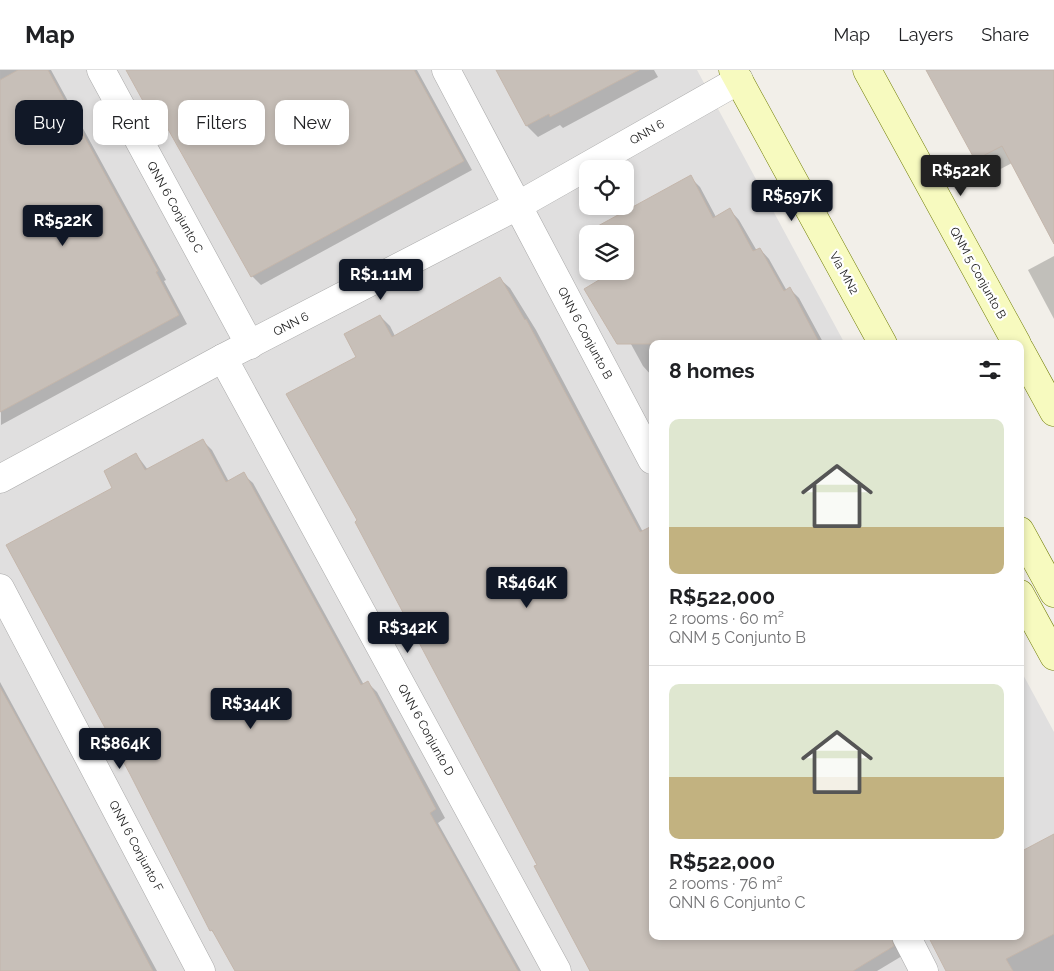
<!DOCTYPE html>
<html lang="en">
<head>
<meta charset="utf-8">
<style>
	:root { --surface:#fff; --page:#f2f2f2; --text:#202124; --muted:#757577; --line:#e0e0e0; --accent:#111827 }
	body { margin:0; font-family:Raleway,sans-serif; background:var(--page); color:var(--text); height:100vh; display:flex; flex-direction:column; font-size:19px; white-space:nowrap }
	* { box-sizing:border-box; margin:0 }
	p { font-size:16px; color:var(--muted) }
	.icon { flex:none; width:28px; height:28px; fill:none; stroke:currentColor; stroke-width:2; stroke-linecap:round; stroke-linejoin:round }
	.map { position:relative; flex:1; overflow:hidden }
	.sheet { position:absolute; left:649px; top:270px; width:375px; height:600px; display:flex; flex-direction:column; background:var(--surface); border-radius:10px; box-shadow:0 2px 8px #0003 }
	.sheet>* { flex:none }
	.banner { position:absolute; left:15px; top:30px; width:475px; height:45px; display:flex; gap:10px }
	.tools { position:absolute; left:579px; top:90px; display:grid; gap:10px }
	.tools a { display:grid; place-items:center; width:55px; height:55px; border-radius:10px; background:var(--surface); box-shadow:0 2px 8px #0003; font-size:25px }
	.price { position:absolute; translate:-50% -42px; padding:0 11px; border-radius:5px; background:var(--accent); color:#fff; font-size:16px; line-height:32px; filter:drop-shadow(0 1px 2px #0008) }
	.price::after { content:''; position:absolute; left:50%; top:30px; width:15px; height:11px; margin-left:-8px; background:inherit; clip-path:polygon(0 0,100% 0,50% 100%) }
	.price.active { background:#222; color:#fff }
	ul { padding:0; list-style:none }
	li { display:grid; align-content:center; gap:10px; height:265px; padding:0 20px }
	li+li { border-top:1px solid var(--line) }
	li span { display:grid; place-items:center; height:155px; border-radius:10px; color:#555 }
	li>.icon { margin-inline-start:auto }
	span .icon { width:90px; height:90px; fill:#fffc; stroke-width:1 }
	li b { font-size:21px }
	h2 { display:flex; justify-content:space-between; align-items:center; height:60px; padding:0 20px; font-size:21px }
	.chip { padding:0 18px; border-radius:10px; background:var(--surface); box-shadow:0 2px 8px #0003; font-size:18px; line-height:45px }
	.chip.active { background:var(--accent); color:#fff }
	header { display:flex; align-items:center; gap:30px; box-sizing:border-box; height:70px; padding:0 25px; background:var(--surface); border-bottom:1px solid var(--line) }
	header strong { font-size:24px }
	nav { display:flex; gap:28px; margin-inline-start:auto; font-size:18px }
	.map>svg:first-child { display:block }
</style>
</head>
<body>
<header>
<strong>Map</strong>
<nav><a>Map</a><a>Layers</a><a>Share</a></nav>
</header>
<div class="map">
<svg width="1054" height="901" viewBox="0 0 1054 901">
	<rect width="100%" height="100%" fill="#f2efe9"/>
	<path fill="#e0dfdf" fill-rule="evenodd" d="M0 0H697L845 274H652V866H1020V599L1054 662V901H0ZM588 99H625V136H588ZM588 164H625V201H588Z"/>
	<g fill="#0003">
		<polygon points="0,0 51,0 166,210 164,211 187,254 1,355"/>
		<polygon points="128,0 417,0 472,100 261,215 252,206 162,46 158,48 149,40"/>
		<polygon points="498,0 654,0 658,7 563,58 560,55 538,67 527,56"/>
		<polygon points="928,0 1054,0 1054,171 1012,93 991,104 976,89"/>
		<polygon points="690,107 700,117 716,147 730,140 739,150 757,181 760,179 769,189 787,221 790,219 799,228 824,274 652,274 652,306 643,296 626,265 625,164 588,163"/>
		<polygon points="1054,186 1054,249 1028,200"/>
		<polygon points="500,209 510,218 536,260 652,479 652,866 903,866 902,886 877,901 590,901 538,796 359,450 358,287 380,246 390,256 395,266"/>
		<polygon points="203,371 212,380 229,412 243,404 253,413 364,615 368,613 377,622 445,748 438,753 521,901 236,901 218,868 211,860 114,419 136,384 148,400"/>
		<polygon points="0,612 157,901 0,901"/>
		<polygon points="1054,768 1054,901 948,901 1020,866 1020,784"/>
	</g>
	<g fill="#c7bfb8" stroke="#c4b6ab">
		<polygon points="18,0 48,0 158,201 156,202 179,245 0,342 0,10"/>
		<polygon points="126,0 414,0 464,91 251,207 155,36 148,40"/>
		<polygon points="496,0 639,0 550,47 549,44 526,56"/>
		<polygon points="926,0 1054,0 1054,174 1002,76 975,90"/>
		<polygon points="691,105 713,148 730,138 753,181 760,178 784,221 790,217 820,274 617,274 584,219 609,204 608,201 625,201 625,164 587,162"/>
		<polygon points="500,207 525,250 526,249 640,462 652,456 652,866 891,866 894,876 853,901 590,901 534,796 537,795 355,452 357,450 286,324 356,287 344,264 380,245 392,267"/>
		<polygon points="203,369 226,412 244,402 361,615 368,611 436,739 430,743 518,901 235,901 212,860 210,861 130,704 6,475 112,418 104,401 136,383 145,400"/>
		<polygon points="0,617 58,722 153,901 0,901"/>
		<polygon points="1054,764 1054,864 1006,889 1013,901 946,901 928,866 1020,866 1020,782"/>
	</g>
	<g fill="none" stroke-linecap="round" stroke-linejoin="round">
		<g stroke="#a9a9a9" stroke-width="29">
			<g id="minor">
				<polyline points="101,0 250,275"/>
				<polyline points="446,0 652,390"/>
				<polyline points="223,288 557,901"/>
				<polyline points="0,409 223,288 517,136 739,10"/>
				<polyline points="0,518 201,901"/>
				<polyline points="906,866 924,901"/>
			</g>
		</g>
		<g stroke="#707d05" stroke-width="29">
			<g id="secondary">
				<polyline points="733,0 883,274"/>
				<polyline points="867,0 1017,274"/>
				<polyline points="1020,280 1054,342"/>
				<polyline points="1020,461 1054,523"/>
				<polyline points="1020,524 1054,586"/>
			</g>
		</g>
		<use href="#minor" stroke="#fff" stroke-width="28"/>
		<use href="#secondary" stroke="#f7fabf" stroke-width="28"/>
	</g>
	<g text-anchor="middle" dominant-baseline="central" stroke-width="4.5" stroke-linejoin="round" paint-order="stroke">
		<g font-size="12" fill="#222" stroke="#fff">
			<text transform="translate(647 62) rotate(-30)">QNN 6</text>
			<text transform="translate(175 137) rotate(61)">QNN 6 Conjunto C</text>
			<text transform="translate(844 203) rotate(61)">Via MN2</text>
			<text transform="translate(978 203) rotate(61)">QNM 5 Conjunto B</text>
			<text transform="translate(291 254) rotate(-27)">QNN 6</text>
			<text transform="translate(585 263) rotate(62)">QNN 6 Conjunto B</text>
			<text transform="translate(426 660) rotate(61)">QNN 6 Conjunto D</text>
			<text transform="translate(136 776) rotate(62)">QNN 6 Conjunto F</text>
		</g>
	</g>
</svg>
<div class="tools">
<a><svg class="icon" aria-label="locate" viewBox="0 0 24 24"><circle cx="12" cy="12" r="6"/><path d="M12 2v4M12 18v4M2 12h4M18 12h4"/></svg></a>
<a><svg class="icon" aria-label="layers" viewBox="0 0 24 24"><path d="M12 4l9 5-9 5-9-5zM3 14l9 5 9-5"/></svg></a>
</div>
<b class="price active" style="left:961px;top:127px">R$522K</b>
<b class="price" style="left:792px;top:152px">R$597K</b>
<b class="price" style="left:63px;top:177px">R$522K</b>
<b class="price" style="left:381px;top:231px">R$1.11M</b>
<b class="price" style="left:527px;top:539px">R$464K</b>
<b class="price" style="left:408px;top:584px">R$342K</b>
<b class="price" style="left:251px;top:660px">R$344K</b>
<b class="price" style="left:120px;top:700px">R$864K</b>
<div class="banner">
<a class="chip active">Buy</a>
<a class="chip">Rent</a>
<a class="chip">Filters</a>
<a class="chip">New</a>
</div>
<section class="sheet">
<h2>8 homes<svg class="icon" aria-label="filters" viewBox="0 0 24 24"><path d="M4 7h16M4 17h16"/><circle cx="9" cy="7" r="2"/><circle cx="15" cy="17" r="2"/></svg></h2>
<ul>
<li><span style="background:linear-gradient(#dfe7d0 70%,#c2b280 0)"><svg class="icon" aria-label="home" viewBox="0 0 24 24"><path d="M3 11l9-7 9 7M6 9v11h12V9"/></svg></span><div><b>R$522,000</b><p>2 rooms · 60 m²</p><p>QNM 5 Conjunto B</p></div></li>
<li><span style="background:linear-gradient(#dfe7d0 60%,#c2b280 0)"><svg class="icon" aria-label="home" viewBox="0 0 24 24"><path d="M3 11l9-7 9 7M6 9v11h12V9"/></svg></span><div><b>R$522,000</b><p>2 rooms · 76 m²</p><p>QNN 6 Conjunto C</p></div></li>
</ul>
</section>
</div>
</body>
</html>
